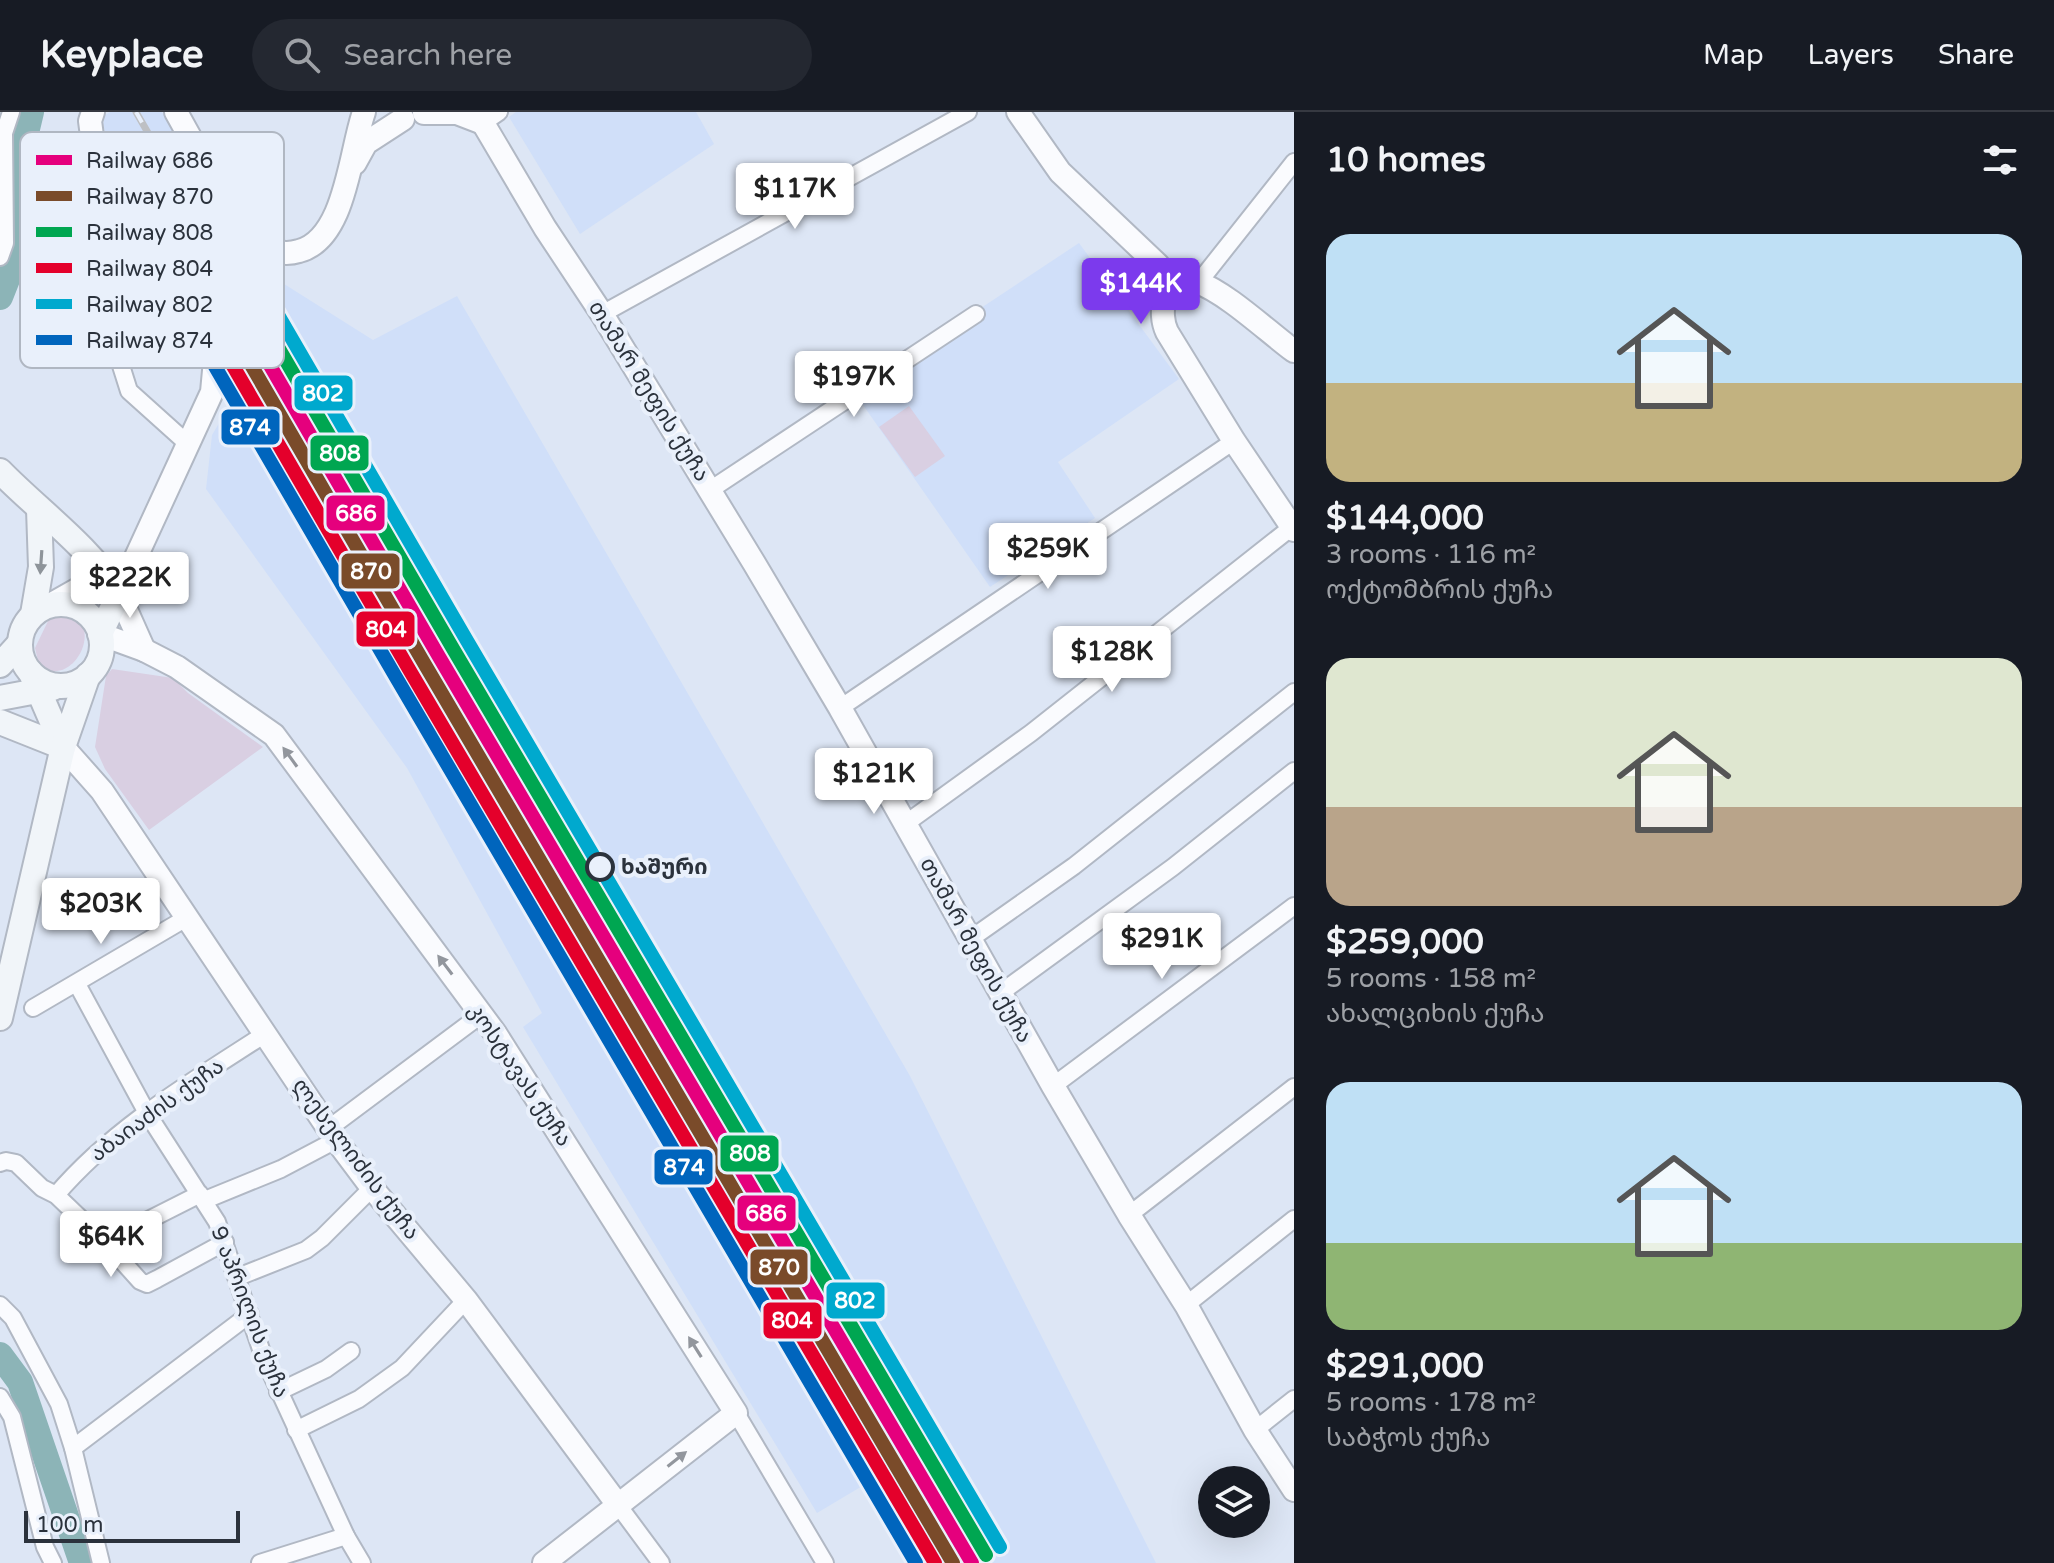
<!DOCTYPE html>
<html lang="en">
<head>
<meta charset="utf-8">
<style>
	:root { --surface:#171b24; --page:#242831; --text:#f1f3f6; --muted:#9ea1a6; --line:#363941; --accent:#7c3aed }
	body { margin:0; font-family:"Varela Round","Noto Sans Georgian",sans-serif; background:var(--page); color:var(--text); height:100vh; display:flex; flex-direction:column; font-size:30px; white-space:nowrap }
	* { box-sizing:border-box; margin:0 }
	p { font-size:26px; color:var(--muted) }
	.icon { flex:none; width:44px; height:44px; fill:none; stroke:currentColor; stroke-width:2; stroke-linecap:round; stroke-linejoin:round }
	.map { position:relative; flex:1; overflow:hidden }
	.panel { display:flex; flex-direction:column; background:var(--surface); width:760px }
	.panel>* { flex:none }
	.buttons { position:absolute; left:1198px; top:1354px; display:grid; gap:16px }
	.buttons a { display:grid; place-items:center; width:72px; height:72px; border-radius:50%; background:var(--surface); box-shadow:0 8px 32px #0002; font-size:40px }
	.scale { position:absolute; left:24px; bottom:20px; width:216px; box-sizing:border-box; padding-left:8px; border:4px solid #2b323c; border-top:0; font-size:22px; line-height:28px; white-space:nowrap; color:#2b323c; -webkit-text-stroke:6px #e9f0fb; paint-order:stroke }
	.price { position:absolute; translate:-50% -68px; padding:0 18px; border-radius:8px; background:#fff; color:#222; font-size:26px; line-height:52px; filter:drop-shadow(0 2px 4px #0008) }
	.price::after { content:''; position:absolute; left:50%; top:48px; width:24px; height:18px; margin-left:-12px; background:inherit; clip-path:polygon(0 0,100% 0,50% 100%) }
	.price.current { background:var(--accent); color:#fff }
	ul { padding:0; list-style:none }
	li { display:grid; align-content:center; gap:16px; height:424px; padding:0 32px }
	li span { display:grid; place-items:center; height:248px; border-radius:24px; color:#555 }
	li>.icon { margin-inline-start:auto }
	span .icon { width:144px; height:144px; fill:#fffc; stroke-width:1 }
	li b { font-size:34px }
	h2 { display:flex; justify-content:space-between; align-items:center; height:96px; padding:0 32px; font-size:34px }
	header { display:flex; align-items:center; gap:48px; box-sizing:border-box; height:112px; padding:0 40px; background:var(--surface); border-bottom:2px solid var(--line) }
	header strong { font-size:38px }
	nav { display:flex; gap:44px; margin-inline-start:auto; font-size:28px }
	.search { width:560px; height:72px; background:var(--page); display:flex; align-items:center; gap:20px; box-sizing:border-box; padding:0 28px; border-radius:44px; color:var(--muted); font-size:30px }
	main { display:flex; flex:1; min-height:0 }
	.map>svg:first-child { display:block }
</style>
</head>
<body>
<header>
<strong>Keyplace</strong>
<div class="search"><svg class="icon" aria-label="search" viewBox="0 0 24 24"><circle cx="10" cy="10" r="6"/><path d="M15 15l6 6"/></svg>Search here</div>
<nav><a>Map</a><a>Layers</a><a>Share</a></nav>
</header>
<main>
<div class="map">
<svg width="1294" height="1451" viewBox="0 0 1294 1451">
	<rect width="100%" height="100%" fill="#dde6f5"/>
	<g fill="#d0dff9">
		<polygon points="110,0 162,0 254,153 373,228 457,184 910,964 1156,1451 921,1451 874,1367 817,1401 523,915 542,901 407,656 206,377 212,323 247,264 106,23 103,12 105,3"/>
		<polygon points="516,0 696,0 714,32 580,122 509,5"/>
		<polygon points="1079,131 1179,267 1058,350 1095,406 990,475 854,280"/>
	</g>
	<g fill="#d9cfe2">
		<polygon points="909,294 945,344 915,365 879,315"/>
		<path d="M65 501C108 510 72 580 39 553L35 536 49 507Z"/>
		<polygon points="112,557 173,566 188,581 263,635 149,718 105,657 95,635 106,564"/>
	</g>
	<g fill="none" stroke-linecap="round" stroke-linejoin="round">
		<g stroke="#8cb4b7" stroke-width="26">
			<polyline points="0,185 17,142 20,46 31,0"/>
			<polyline points="0,1243 20,1270 82,1451"/>
		</g>
		<g stroke="#b1b8c4" stroke-width="20">
			<g id="minor">
				<polyline points="483,11 499,0"/>
				<polyline points="148,120 78,162 73,171 80,188 117,241 129,279 188,332"/>
				<polyline points="0,145 5,131 4,21 11,0"/>
				<polyline points="1199,170 1294,50"/>
				<polyline points="602,202 968,0"/>
				<polyline points="710,378 976,202"/>
				<polyline points="840,596 1234,329"/>
				<polyline points="905,712 1031,621 1292,415"/>
				<polyline points="969,828 1074,754 1294,580"/>
				<polyline points="77,872 147,1001 217,1110 264,1246 346,1424 362,1451"/>
				<polyline points="999,882 1173,755 1294,659"/>
				<polyline points="33,896 188,805"/>
				<polyline points="1053,974 1294,794"/>
				<polyline points="328,1017 482,902"/>
				<polyline points="0,1051 6,1049 16,1051 42,1076 56,1083 105,1130 140,1169 147,1172 157,1167 225,1130"/>
				<path d="M56 1083C113 1016 191 970 265 922"/>
				<polyline points="205,1088 281,1057 336,1028"/>
				<polyline points="1129,1103 1294,975"/>
				<polyline points="105,1130 200,1082"/>
				<polyline points="238,1165 306,1138 322,1126 372,1076"/>
				<polyline points="0,1193 13,1206 59,1292 73,1336 101,1451"/>
				<polyline points="1186,1193 1294,1107"/>
				<polyline points="278,1280 326,1257 351,1239"/>
				<polyline points="0,1285 12,1305 45,1435 53,1451"/>
				<polyline points="736,1301 825,1451"/>
				<polyline points="296,1318 359,1287 402,1256 466,1188"/>
				<polyline points="1255,1318 1294,1287"/>
				<polyline points="73,1336 250,1202"/>
				<polyline points="618,1393 661,1451"/>
				<polyline points="260,1451 346,1424"/>
			</g>
		</g>
		<g stroke="#b1b8c4" stroke-width="26">
			<g id="tertiary">
				<polyline points="93,0 90,9 92,24 205,219 215,248 212,280 119,482 144,538"/>
				<path d="M176 0 211 63 258 130C271 139 283 144 299 139 346 127 350 39 364 0"/>
				<polyline points="472,0 483,11 545,116 602,202 754,451 840,596 1053,974 1129,1103 1186,1193 1255,1318 1294,1378"/>
				<path d="M1018 0 1060 60 1158 153C1172 179 1156 196 1167 220L1234 329 1294 418"/>
				<polyline points="424,1 457,1 483,11"/>
				<polyline points="355,51 366,31 403,7"/>
				<path d="M1166 168C1176 167 1187 166 1197 170 1227 181 1267 219 1294 239"/>
				<polyline points="50,493 117,455"/>
				<polyline points="100,522 144,538 177,555 274,623 495,921 736,1301 544,1451"/>
				<polyline points="63,635 102,679 336,1028 372,1076 466,1188 618,1393"/>
			</g>
		</g>
		<g stroke="#b1b8c4" stroke-width="28">
			<g id="secondary">
				<path d="M0 359C40 400 88 433 119 482L100 522"/>
				<circle cx="61" cy="533" r="41"/>
				<polyline points="33,502 41,455 39,397"/>
				<polyline points="0,553 20,531"/>
				<polyline points="31,561 63,635"/>
				<polyline points="0,586 53,576"/>
				<polyline points="0,610 63,635"/>
				<polyline points="0,906 63,635 88,563"/>
			</g>
		</g>
		<use href="#minor" stroke="#fafbfe" stroke-width="16"/>
		<use href="#tertiary" stroke="#fafbfe" stroke-width="22"/>
		<use href="#secondary" stroke="#f1f5f9" stroke-width="24"/>
		<g stroke="#bec0c4" stroke-width="7">
			<polyline id="rail" points="136,0 384,430 985,1451"/>
		</g>
		<use href="#rail" stroke="#e9f0fb" stroke-width="4" stroke-dasharray="12" stroke-linecap="butt"/>
		<g stroke="#e9f0fb" stroke-width="20">
			<polyline id="rail-1" points="152,50 438,543 972,1451"/>
		</g>
		<g stroke="#e9f0fb" stroke-width="20">
			<polyline id="rail-2" points="138,58 424,551 953,1451"/>
		</g>
		<g stroke="#e9f0fb" stroke-width="20">
			<polyline id="rail-3" points="166,42 452,535 986,1443"/>
		</g>
		<g stroke="#e9f0fb" stroke-width="20">
			<polyline id="rail-4" points="124,66 410,559 935,1451"/>
		</g>
		<g stroke="#e9f0fb" stroke-width="20">
			<polyline id="rail-5" points="180,34 466,527 1000,1435"/>
		</g>
		<g stroke="#e9f0fb" stroke-width="20">
			<polyline id="rail-6" points="110,74 397,567 916,1451"/>
		</g>
		<use href="#rail-1" stroke="#e5007d" stroke-width="14"/>
		<use href="#rail-2" stroke="#7a4b2a" stroke-width="14"/>
		<use href="#rail-3" stroke="#00a651" stroke-width="14"/>
		<use href="#rail-4" stroke="#e4002b" stroke-width="14"/>
		<use href="#rail-5" stroke="#00a9ce" stroke-width="14"/>
		<use href="#rail-6" stroke="#0065bd" stroke-width="14"/>
	</g>
	<defs><path id="oneway-solid" d="M-6-.8H1V-3.2L6.5 0L1 3.2V.8H-6Z" transform="scale(2)"/></defs>
	<use fill="#8e949a" href="#oneway-solid" transform="translate(41 450) rotate(94)"/>
	<g fill="#92969d">
		<use href="#oneway-solid" transform="translate(290 645) rotate(-126)"/>
		<use href="#oneway-solid" transform="translate(445 853) rotate(-127)"/>
		<use href="#oneway-solid" transform="translate(695 1235) rotate(-122)"/>
		<use href="#oneway-solid" transform="translate(677 1347) rotate(-38)"/>
	</g>
	<circle fill="#e9f0fb" stroke="#2b323c" stroke-width="4" cx="600" cy="755" r="13"/>
	<g text-anchor="middle" dominant-baseline="central" stroke-width="8" stroke-linejoin="round" paint-order="stroke">
		<g font-size="22" fill="#2b323c" stroke="#e9f0fb">
			<text transform="translate(649 279) rotate(58)">თამარ მეფის ქუჩა</text>
			<text transform="translate(976 838) rotate(61)">თამარ მეფის ქუჩა</text>
			<text transform="translate(520 963) rotate(56)">კოსტავას ქუჩა</text>
			<text transform="translate(157 998) rotate(-36)">აბაიაძის ქუჩა</text>
			<text transform="translate(356 1047) rotate(53)">ლესელიძის ქუჩა</text>
			<text transform="translate(250 1200) rotate(69)">9 აპრილის ქუჩა</text>
		</g>
		<g font-size="22" font-weight="bold" fill="#2b323c" stroke="#e9f0fb" text-anchor="start">
			<text x="621" y="755">ხაშური</text>
		</g>
	</g>
	<rect x="20" y="20" width="264" height="236" rx="12" fill="#e9f0fb" stroke="#b0b7c2" stroke-width="2"/>
	<rect x="36" y="43" width="36" height="10" fill="#e5007d"/>
	<rect x="36" y="79" width="36" height="10" fill="#7a4b2a"/>
	<rect x="36" y="115" width="36" height="10" fill="#00a651"/>
	<rect x="36" y="151" width="36" height="10" fill="#e4002b"/>
	<rect x="36" y="187" width="36" height="10" fill="#00a9ce"/>
	<rect x="36" y="223" width="36" height="10" fill="#0065bd"/>
	<g font-size="22" fill="#2b323c">
		<text x="86" y="56">Railway 686</text>
		<text x="86" y="92">Railway 870</text>
		<text x="86" y="128">Railway 808</text>
		<text x="86" y="164">Railway 804</text>
		<text x="86" y="200">Railway 802</text>
		<text x="86" y="236">Railway 874</text>
	</g>
	<g stroke="#e9f0fb" stroke-width="3">
		<rect x="293" y="262" width="61" height="38" rx="8" fill="#00a9ce"/>
		<rect x="220" y="296" width="61" height="38" rx="8" fill="#0065bd"/>
		<rect x="309" y="322" width="61" height="38" rx="8" fill="#00a651"/>
		<rect x="325" y="382" width="61" height="38" rx="8" fill="#e5007d"/>
		<rect x="340" y="440" width="61" height="38" rx="8" fill="#7a4b2a"/>
		<rect x="355" y="498" width="61" height="38" rx="8" fill="#e4002b"/>
		<rect x="719" y="1022" width="61" height="39" rx="8" fill="#00a651"/>
		<rect x="653" y="1036" width="61" height="38" rx="8" fill="#0065bd"/>
		<rect x="736" y="1082" width="61" height="38" rx="8" fill="#e5007d"/>
		<rect x="749" y="1136" width="60" height="38" rx="8" fill="#7a4b2a"/>
		<rect x="825" y="1169" width="61" height="39" rx="8" fill="#00a9ce"/>
		<rect x="762" y="1189" width="61" height="39" rx="8" fill="#e4002b"/>
	</g>
	<g font-size="22" text-anchor="middle" font-weight="bold" fill="#fff">
		<text x="323" y="289">802</text>
		<text x="250" y="323">874</text>
		<text x="340" y="349">808</text>
		<text x="356" y="409">686</text>
		<text x="371" y="467">870</text>
		<text x="386" y="525">804</text>
		<text x="750" y="1049">808</text>
		<text x="684" y="1063">874</text>
		<text x="766" y="1109">686</text>
		<text x="779" y="1163">870</text>
		<text x="855" y="1196">802</text>
		<text x="792" y="1216">804</text>
	</g>
</svg>
<div class="buttons">
<a><svg class="icon" aria-label="layers" viewBox="0 0 24 24"><path d="M12 4l9 5-9 5-9-5zM3 14l9 5 9-5"/></svg></a>
</div>
<div class="scale">100 m</div>
<b class="price" style="left:795px;top:119px">$117K</b>
<b class="price current" style="left:1141px;top:214px">$144K</b>
<b class="price" style="left:854px;top:307px">$197K</b>
<b class="price" style="left:1048px;top:479px">$259K</b>
<b class="price" style="left:130px;top:508px">$222K</b>
<b class="price" style="left:1112px;top:582px">$128K</b>
<b class="price" style="left:874px;top:704px">$121K</b>
<b class="price" style="left:101px;top:834px">$203K</b>
<b class="price" style="left:1162px;top:869px">$291K</b>
<b class="price" style="left:111px;top:1167px">$64K</b>
</div>
<section class="panel">
<h2>10 homes<svg class="icon" aria-label="filters" viewBox="0 0 24 24"><path d="M4 7h16M4 17h16"/><circle cx="9" cy="7" r="2"/><circle cx="15" cy="17" r="2"/></svg></h2>
<ul>
<li><span style="background:linear-gradient(#bfe0f5 60%,#c2b280 0)"><svg class="icon" aria-label="home" viewBox="0 0 24 24"><path d="M3 11l9-7 9 7M6 9v11h12V9"/></svg></span><div><b>$144,000</b><p>3 rooms · 116 m²</p><p>ოქტომბრის ქუჩა</p></div></li>
<li><span style="background:linear-gradient(#dfe7d0 60%,#b9a48a 0)"><svg class="icon" aria-label="home" viewBox="0 0 24 24"><path d="M3 11l9-7 9 7M6 9v11h12V9"/></svg></span><div><b>$259,000</b><p>5 rooms · 158 m²</p><p>ახალციხის ქუჩა</p></div></li>
<li><span style="background:linear-gradient(#bfe0f5 65%,#8fb573 0)"><svg class="icon" aria-label="home" viewBox="0 0 24 24"><path d="M3 11l9-7 9 7M6 9v11h12V9"/></svg></span><div><b>$291,000</b><p>5 rooms · 178 m²</p><p>საბჭოს ქუჩა</p></div></li>
</ul>
</section>
</main>
</body>
</html>
